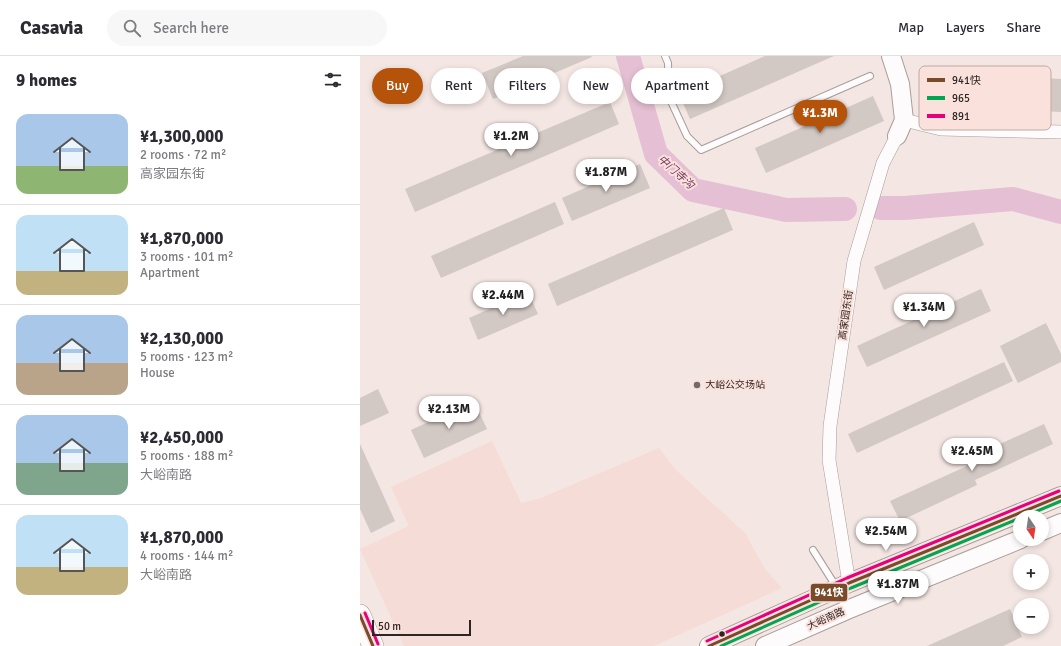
<!DOCTYPE html>
<html lang="en">
<head>
<meta charset="utf-8">
<style>
	:root { --surface:#fff; --page:#f7f7f7; --text:#2b2b33; --muted:#7c7c81; --line:#e1e1e2; --accent:#b45309 }
	body { margin:0; font-family:Signika,"Noto Sans SC",sans-serif; background:var(--page); color:var(--text); height:100vh; display:flex; flex-direction:column; font-size:15px; white-space:nowrap }
	* { box-sizing:border-box; margin:0 }
	p { font-size:13px; color:var(--muted) }
	.icon { flex:none; width:22px; height:22px; fill:none; stroke:currentColor; stroke-width:2; stroke-linecap:round; stroke-linejoin:round }
	.map { position:relative; flex:1; overflow:hidden }
	.drawer { display:flex; flex-direction:column; background:var(--surface); width:360px }
	.drawer>* { flex:none }
	.banner { position:absolute; left:12px; top:12px; width:380px; height:36px; display:flex; gap:8px }
	.needle { width:26px; rotate:167deg }
	.controls { position:absolute; left:653px; top:454px; display:grid; gap:8px }
	.controls a { display:grid; place-items:center; width:36px; height:36px; border-radius:50%; background:var(--surface); box-shadow:0 2px 6px #0003; font-size:20px }
	.scale { position:absolute; left:12px; bottom:10px; width:99px; box-sizing:border-box; padding-left:4px; border:2px solid #2e2523; border-top:0; font-size:11px; line-height:14px; white-space:nowrap; color:#2e2523; -webkit-text-stroke:3px #fbe1dc; paint-order:stroke }
	.price { position:absolute; translate:-50% -34px; padding:0 9px; border-radius:14px; background:#fff; color:#222; font-size:13px; line-height:26px; filter:drop-shadow(0 1px 2px #0008) }
	.price::after { content:''; position:absolute; left:50%; top:24px; width:12px; height:9px; margin-left:-6px; background:inherit; clip-path:polygon(0 0,100% 0,50% 100%) }
	.price.selected { background:var(--accent); color:#fff }
	ul { padding:0; list-style:none }
	li { display:flex; align-items:center; gap:12px; height:100px; padding:0 16px }
	li+li { border-top:1px solid var(--line) }
	li span { display:grid; place-items:center; flex:none; width:112px; height:80px; border-radius:12px; color:#555 }
	li>.icon { margin-inline-start:auto }
	span .icon { width:48px; height:48px; fill:#fffc; stroke-width:1 }
	li b { font-size:17px }
	h2 { display:flex; justify-content:space-between; align-items:center; height:48px; padding:0 16px; font-size:17px }
	.tag { padding:0 14px; border-radius:18px; background:var(--surface); box-shadow:0 2px 6px #0003; font-size:14px; line-height:36px }
	.tag.selected { background:var(--accent); color:#fff }
	header { display:flex; align-items:center; gap:24px; box-sizing:border-box; height:56px; padding:0 20px; background:var(--surface); border-bottom:1px solid var(--line) }
	header strong { font-size:19px }
	nav { display:flex; gap:22px; margin-inline-start:auto; font-size:14px }
	.search { width:280px; height:36px; background:var(--page); display:flex; align-items:center; gap:10px; box-sizing:border-box; padding:0 14px; border-radius:22px; color:var(--muted); font-size:15px }
	main { display:flex; flex:1; min-height:0 }
	.map>svg:first-child { display:block }
</style>
</head>
<body>
<header>
<strong>Casavia</strong>
<div class="search"><svg class="icon" aria-label="search" viewBox="0 0 24 24"><circle cx="10" cy="10" r="6"/><path d="M15 15l6 6"/></svg>Search here</div>
<nav><a>Map</a><a>Layers</a><a>Share</a></nav>
</header>
<main>
<section class="drawer">
<h2>9 homes<svg class="icon" aria-label="filters" viewBox="0 0 24 24"><path d="M4 7h16M4 17h16"/><circle cx="9" cy="7" r="2"/><circle cx="15" cy="17" r="2"/></svg></h2>
<ul>
<li><span style="background:linear-gradient(#a9c7e8 65%,#8fb573 0)"><svg class="icon" aria-label="home" viewBox="0 0 24 24"><path d="M3 11l9-7 9 7M6 9v11h12V9"/></svg></span><div><b>¥1,300,000</b><p>2 rooms · 72 m²</p><p>高家园东街</p></div></li>
<li><span style="background:linear-gradient(#bfe0f5 70%,#c2b280 0)"><svg class="icon" aria-label="home" viewBox="0 0 24 24"><path d="M3 11l9-7 9 7M6 9v11h12V9"/></svg></span><div><b>¥1,870,000</b><p>3 rooms · 101 m²</p><p>Apartment</p></div></li>
<li><span style="background:linear-gradient(#a9c7e8 60%,#b9a48a 0)"><svg class="icon" aria-label="home" viewBox="0 0 24 24"><path d="M3 11l9-7 9 7M6 9v11h12V9"/></svg></span><div><b>¥2,130,000</b><p>5 rooms · 123 m²</p><p>House</p></div></li>
<li><span style="background:linear-gradient(#a9c7e8 60%,#7fa58c 0)"><svg class="icon" aria-label="home" viewBox="0 0 24 24"><path d="M3 11l9-7 9 7M6 9v11h12V9"/></svg></span><div><b>¥2,450,000</b><p>5 rooms · 188 m²</p><p>大峪南路</p></div></li>
<li><span style="background:linear-gradient(#bfe0f5 65%,#c2b280 0)"><svg class="icon" aria-label="home" viewBox="0 0 24 24"><path d="M3 11l9-7 9 7M6 9v11h12V9"/></svg></span><div><b>¥1,870,000</b><p>4 rooms · 144 m²</p><p>大峪南路</p></div></li>
</ul>
</section>
<div class="map">
<svg width="701" height="590" viewBox="0 0 701 590">
	<rect width="100%" height="100%" fill="#f4e6e3"/>
	<polygon fill="#f5dcd6" points="132,385 161,447 181,442 299,392 316,414 385,477 405,513 422,532 294,590 44,590 0,493 49,470 31,431"/>
	<g fill="none" stroke-linecap="round" stroke-linejoin="round">
		<g stroke="#e5bfd3" stroke-width="24">
			<polyline points="268,0 296,98 333,134 426,154 485,153"/>
			<polyline points="521,152 545,152 653,143 701,156"/>
		</g>
	</g>
	<g fill="#d2c8c4">
		<polygon points="163,0 231,0 232,1 133,43 122,17"/>
		<polygon points="405,0 474,0 330,63 319,38"/>
		<polygon points="615,18 701,23 701,56 613,51"/>
		<polygon points="513,40 524,65 406,117 395,92"/>
		<polygon points="250,46 259,68 55,156 45,133"/>
		<polygon points="280,108 290,132 212,165 202,142"/>
		<polygon points="195,146 204,168 81,222 71,200"/>
		<polygon points="364,152 373,174 197,250 188,228"/>
		<polygon points="614,166 624,189 524,234 514,211"/>
		<polygon points="621,233 631,255 507,311 497,290"/>
		<polygon points="168,236 178,258 118,284 109,262"/>
		<polygon points="686,267 701,298 701,306 658,327 640,290"/>
		<polygon points="644,306 653,325 497,397 488,378"/>
		<polygon points="18,333 29,357 0,370 0,342"/>
		<polygon points="114,345 127,373 64,402 51,374"/>
		<polygon points="684,368 693,388 615,424 617,429 540,465 530,445 607,410 605,404"/>
		<polygon points="0,388 35,465 11,477 0,453"/>
		<polygon points="650,553 662,581 643,590 567,590"/>
	</g>
	<g fill="none" stroke-linecap="round" stroke-linejoin="round">
		<g stroke="#a89d9a" stroke-width="8">
			<g id="lane">
				<polyline points="305,0 308,7 309,41 327,80 341,94 510,20"/>
				<polyline points="453,494 477,532 486,552"/>
			</g>
		</g>
		<g stroke="#a89d9a" stroke-width="14">
			<g id="street">
				<polyline points="544,64 581,73 701,76"/>
				<polyline points="489,527 469,404 470,370 494,205 523,107 537,80"/>
			</g>
		</g>
		<g stroke="#a89d9a" stroke-width="20">
			<g id="secondary">
				<polyline points="531,0 540,28 544,64 537,80"/>
				<polyline points="682,475 701,467"/>
				<polyline points="349,590 489,527 701,440"/>
				<polyline points="405,590 487,554 661,483"/>
			</g>
		</g>
		<g stroke="#a89d9a" stroke-width="22">
			<polyline id="primary" points="0,559 13,590"/>
		</g>
		<use href="#lane" stroke="#fdfbfb" stroke-width="6"/>
		<use href="#street" stroke="#fdfbfb" stroke-width="13"/>
		<use href="#secondary" stroke="#fdfbfb" stroke-width="18"/>
		<use href="#primary" stroke="#fdfbfb" stroke-width="21"/>
		<g stroke="#fbe1dc" stroke-width="6">
			<g id="bus-1">
				<polyline points="0,559 13,590"/>
				<polyline points="349,590 489,527 701,440"/>
			</g>
		</g>
		<g stroke="#fbe1dc" stroke-width="6">
			<g id="bus-2">
				<polyline points="663,461 701,445"/>
				<polyline points="361,590 491,532 660,462"/>
			</g>
		</g>
		<g stroke="#fbe1dc" stroke-width="6">
			<g id="bus-3">
				<polyline points="5,557 18,588"/>
				<polyline points="347,585 487,522 699,435"/>
			</g>
		</g>
		<use href="#bus-1" stroke="#7a4b2a" stroke-width="3"/>
		<use href="#bus-2" stroke="#00a651" stroke-width="3"/>
		<use href="#bus-3" stroke="#e5007d" stroke-width="3"/>
	</g>
	<circle fill="#736966" stroke="#fbe1dc" stroke-width="1.5" cx="337" cy="329" r="4"/>
	<circle fill="#2e2523" stroke="#fbe1dc" stroke-width="1.5" cx="362" cy="578" r="3.5"/>
	<g text-anchor="middle" dominant-baseline="central" stroke-width="4" stroke-linejoin="round" paint-order="stroke">
		<g font-size="10" fill="#2e2523" stroke="#fbe1dc">
			<text transform="translate(486 259) rotate(-82)">高家园东街</text>
			<text transform="translate(466 563) rotate(-24)">大峪南路</text>
		</g>
		<g font-size="10" fill="#2e2523" stroke="#fbe1dc" text-anchor="start">
			<text x="345" y="329">大峪公交场站</text>
		</g>
		<g font-size="11" font-style="italic" fill="#743a61" stroke="#fbe1dc">
			<text transform="translate(316 116) rotate(42)">中门寺沟</text>
		</g>
	</g>
	<rect x="559" y="10" width="132" height="64" rx="6" fill="#fbe1dc" stroke="#bea9a4" stroke-width="1"/>
	<rect x="567" y="22" width="18" height="4" fill="#7a4b2a"/>
	<rect x="567" y="40" width="18" height="4" fill="#00a651"/>
	<rect x="567" y="58" width="18" height="4" fill="#e5007d"/>
	<g font-size="11" fill="#2e2523">
		<text x="592" y="28">941快</text>
		<text x="592" y="46">965</text>
		<text x="592" y="64">891</text>
	</g>
	<rect stroke="#fbe1dc" stroke-width="1.5" x="450" y="527" width="38" height="19" rx="4" fill="#7a4b2a"/>
	<g font-size="11" text-anchor="middle" font-weight="bold" fill="#fff">
		<text x="469" y="540">941快</text>
	</g>
</svg>
<div class="controls">
<a><svg class="needle" viewBox="-14 -14 28 28"><path d="M0-13l5 13h-10z" fill="#e53935"/><path d="M0 13l5-13h-10z" fill="#7c7c81"/></svg></a>
<a>+</a>
<a>−</a>
</div>
<div class="scale">50 m</div>
<b class="price selected" style="left:460px;top:78px">¥1.3M</b>
<b class="price" style="left:151px;top:101px">¥1.2M</b>
<b class="price" style="left:246px;top:137px">¥1.87M</b>
<b class="price" style="left:143px;top:260px">¥2.44M</b>
<b class="price" style="left:564px;top:272px">¥1.34M</b>
<b class="price" style="left:89px;top:374px">¥2.13M</b>
<b class="price" style="left:612px;top:416px">¥2.45M</b>
<b class="price" style="left:526px;top:496px">¥2.54M</b>
<b class="price" style="left:538px;top:549px">¥1.87M</b>
<div class="banner">
<a class="tag selected">Buy</a>
<a class="tag">Rent</a>
<a class="tag">Filters</a>
<a class="tag">New</a>
<a class="tag">Apartment</a>
</div>
</div>
</main>
</body>
</html>
